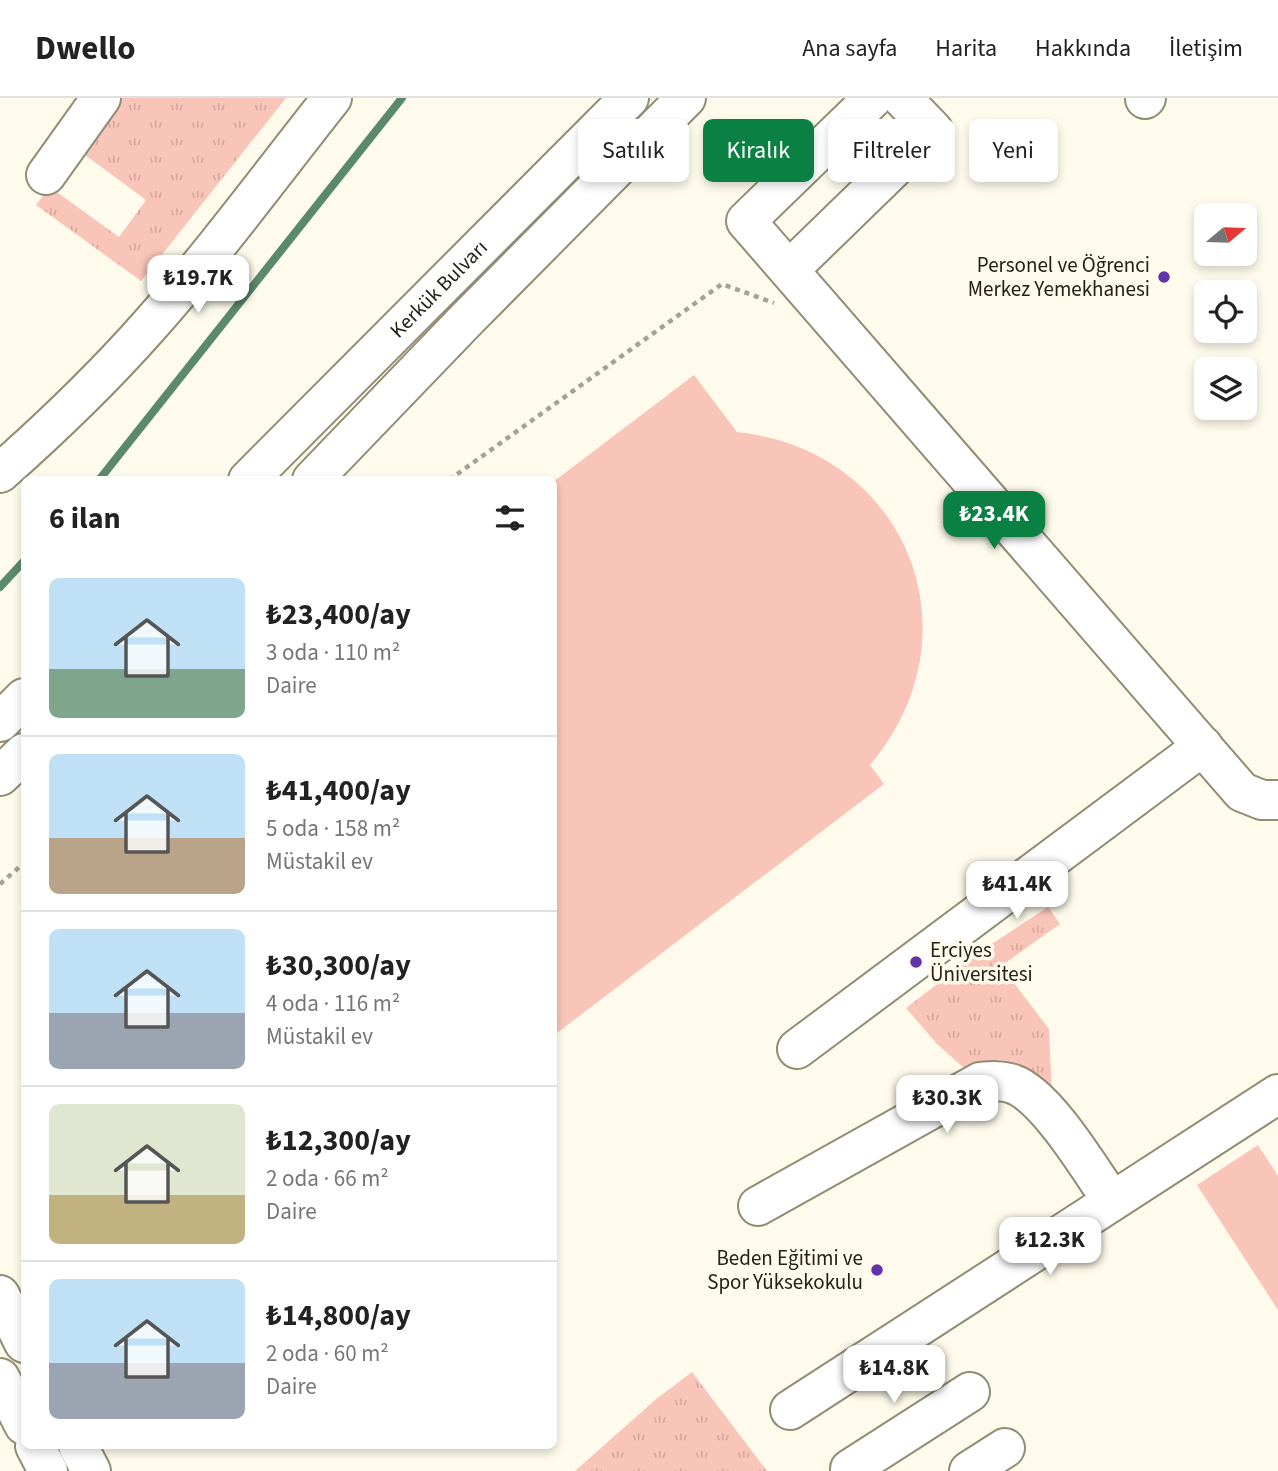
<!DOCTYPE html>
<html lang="tr">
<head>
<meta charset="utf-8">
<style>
	:root { --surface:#fff; --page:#f6f6f6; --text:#222; --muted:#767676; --line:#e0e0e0; --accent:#0b8043 }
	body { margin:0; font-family:"Source Sans 3",sans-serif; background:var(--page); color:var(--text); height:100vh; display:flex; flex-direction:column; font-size:26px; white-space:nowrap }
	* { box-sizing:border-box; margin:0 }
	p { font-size:23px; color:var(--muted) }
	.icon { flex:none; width:38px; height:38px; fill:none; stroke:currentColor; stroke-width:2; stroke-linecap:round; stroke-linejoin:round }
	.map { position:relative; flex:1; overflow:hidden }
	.details { position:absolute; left:21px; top:378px; width:536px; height:973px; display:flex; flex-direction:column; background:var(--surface); border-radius:10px; box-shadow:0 4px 10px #0003 }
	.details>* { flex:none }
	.hud { position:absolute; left:578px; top:21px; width:595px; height:63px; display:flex; gap:14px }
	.needle { width:46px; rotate:71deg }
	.buttons { position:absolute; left:1194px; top:105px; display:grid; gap:14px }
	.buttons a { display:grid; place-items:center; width:63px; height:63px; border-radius:10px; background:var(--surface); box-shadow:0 4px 10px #0003; font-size:35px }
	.price { position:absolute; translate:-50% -60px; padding:0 16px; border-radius:14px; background:#fff; color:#222; font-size:23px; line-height:46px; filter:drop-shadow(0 2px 4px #0008) }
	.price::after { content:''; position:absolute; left:50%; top:42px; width:21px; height:16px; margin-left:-10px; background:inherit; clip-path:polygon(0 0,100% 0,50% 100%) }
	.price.on { background:var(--accent); color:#fff }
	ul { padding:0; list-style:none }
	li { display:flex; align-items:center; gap:21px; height:175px; padding:0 28px }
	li+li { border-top:2px solid var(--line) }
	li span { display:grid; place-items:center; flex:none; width:196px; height:140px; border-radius:10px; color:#555 }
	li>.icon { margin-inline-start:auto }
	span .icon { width:84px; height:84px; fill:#fffc; stroke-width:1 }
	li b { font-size:30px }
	h2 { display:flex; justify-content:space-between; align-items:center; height:84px; padding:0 28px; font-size:30px }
	.chip { padding:0 24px; border-radius:10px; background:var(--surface); box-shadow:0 4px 10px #0003; font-size:24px; line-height:63px }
	.chip.on { background:var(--accent); color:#fff }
	header { display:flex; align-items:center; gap:42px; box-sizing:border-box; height:98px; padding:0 35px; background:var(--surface); border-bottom:2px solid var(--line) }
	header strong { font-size:33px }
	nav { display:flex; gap:38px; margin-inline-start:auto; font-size:24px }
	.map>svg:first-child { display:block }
</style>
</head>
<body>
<header>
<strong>Dwello</strong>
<nav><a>Ana sayfa</a><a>Harita</a><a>Hakkında</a><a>İletişim</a></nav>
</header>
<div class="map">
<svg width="1278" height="1373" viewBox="0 0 1278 1373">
	<defs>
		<pattern id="grass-tufts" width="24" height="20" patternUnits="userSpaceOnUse" patternTransform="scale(1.75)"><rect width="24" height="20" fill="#fac5b9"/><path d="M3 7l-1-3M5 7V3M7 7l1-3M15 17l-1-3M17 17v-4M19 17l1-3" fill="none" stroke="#d6a99e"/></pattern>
	</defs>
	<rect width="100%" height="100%" fill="#fffbec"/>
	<g fill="url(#grass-tufts)">
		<polygon points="114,0 286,0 141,183 36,107 50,89 119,139 146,102 77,51"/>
		<polygon points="1048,809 1060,826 1001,868 1049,931 1054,1041 974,979 937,946 906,910 978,855"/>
		<polygon points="692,1274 767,1373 575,1373 655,1302"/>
	</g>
	<g fill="#fac5b9">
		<path d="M694 277 737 334C907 352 981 536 870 667L884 686 553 938V384Z"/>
		<polygon points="1258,1047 1278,1078 1278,1212 1197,1087"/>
	</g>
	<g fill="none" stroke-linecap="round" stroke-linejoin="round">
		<g stroke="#5b896d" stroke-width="8">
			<polyline points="99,382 402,0"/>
			<polyline points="0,489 24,463"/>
		</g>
		<g stroke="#918c74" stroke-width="42">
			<g id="minor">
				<polyline points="873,0 746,123 1242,694 1262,702 1278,702"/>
				<polyline points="1145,1 1146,0"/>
				<polyline points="46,77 101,0"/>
				<polyline points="789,172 933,32 902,0"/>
				<path d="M0 375C52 329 102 281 148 229 213 156 271 77 332 0"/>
				<polyline points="797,951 1203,648"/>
				<path d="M758 1108 980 984C991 983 1002 982 1013 986 1047 998 1091 1073 1112 1103"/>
				<polyline points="0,1197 24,1245"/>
				<polyline points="0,1280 24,1327"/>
				<polyline points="790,1312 1278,996"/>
				<polyline points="35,1348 48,1373"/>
				<polyline points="78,1348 91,1373"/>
				<polyline points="850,1373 850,1371 970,1294"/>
				<polyline points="969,1373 1005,1350"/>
			</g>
		</g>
		<g stroke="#918c74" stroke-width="42">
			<g id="major">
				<path id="s1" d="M248 382 629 0"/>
				<polyline points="312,382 465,223 686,0"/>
				<polyline points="0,624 24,600"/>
				<polyline points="0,678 24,655"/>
			</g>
		</g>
		<g stroke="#a5a295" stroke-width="4.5" stroke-dasharray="5 5" stroke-linecap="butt">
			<polyline points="449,382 722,186 774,205"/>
			<polyline points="0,786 24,765"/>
		</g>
		<use href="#minor" stroke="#fff" stroke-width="38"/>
		<use href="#major" stroke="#fff" stroke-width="38"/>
	</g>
	<g fill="#6234ac" stroke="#fffbec" stroke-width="2.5">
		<circle cx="1164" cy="179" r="7"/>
		<circle cx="916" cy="864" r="7"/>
		<circle cx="877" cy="1172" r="7"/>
	</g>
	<g text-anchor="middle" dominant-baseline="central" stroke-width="7" stroke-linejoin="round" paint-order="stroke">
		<g font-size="21" fill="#242118" stroke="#fffbec" text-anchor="end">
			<text x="1150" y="167">Personel ve Öğrenci<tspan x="1150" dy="24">Merkez Yemekhanesi</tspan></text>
			<text x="930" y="852" text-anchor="start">Erciyes<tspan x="930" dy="24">Üniversitesi</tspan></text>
			<text x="863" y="1160">Beden Eğitimi ve<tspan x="863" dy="24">Spor Yüksekokulu</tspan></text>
		</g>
		<g font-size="21" fill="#242118" stroke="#fffbec">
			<text stroke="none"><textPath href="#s1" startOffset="270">Kerkük Bulvarı</textPath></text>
		</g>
	</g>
</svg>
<div class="buttons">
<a><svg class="needle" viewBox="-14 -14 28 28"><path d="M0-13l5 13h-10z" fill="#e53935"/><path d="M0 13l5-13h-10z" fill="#767676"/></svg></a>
<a><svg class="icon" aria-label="locate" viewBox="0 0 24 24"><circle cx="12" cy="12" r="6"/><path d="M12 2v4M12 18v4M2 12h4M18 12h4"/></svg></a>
<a><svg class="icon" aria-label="layers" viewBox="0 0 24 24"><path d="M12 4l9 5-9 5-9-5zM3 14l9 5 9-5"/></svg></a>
</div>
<b class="price" style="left:198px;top:217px">₺19.7K</b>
<b class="price on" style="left:994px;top:453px">₺23.4K</b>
<b class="price" style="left:1017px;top:823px">₺41.4K</b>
<b class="price" style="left:947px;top:1037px">₺30.3K</b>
<b class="price" style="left:1050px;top:1179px">₺12.3K</b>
<b class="price" style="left:894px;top:1307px">₺14.8K</b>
<div class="hud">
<a class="chip">Satılık</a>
<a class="chip on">Kiralık</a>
<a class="chip">Filtreler</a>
<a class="chip">Yeni</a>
</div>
<section class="details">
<h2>6 ilan<svg class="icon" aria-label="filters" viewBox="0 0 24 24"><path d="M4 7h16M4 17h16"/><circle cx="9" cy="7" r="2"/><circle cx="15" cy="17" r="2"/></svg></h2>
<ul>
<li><span style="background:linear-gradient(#bfe0f5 65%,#7fa58c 0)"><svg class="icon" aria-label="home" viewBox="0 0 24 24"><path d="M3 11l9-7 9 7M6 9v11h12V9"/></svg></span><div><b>₺23,400/ay</b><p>3 oda · 110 m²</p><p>Daire</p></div></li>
<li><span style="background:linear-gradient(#bfe0f5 60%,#b9a48a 0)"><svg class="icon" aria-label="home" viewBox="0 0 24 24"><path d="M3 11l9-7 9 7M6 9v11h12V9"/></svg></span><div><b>₺41,400/ay</b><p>5 oda · 158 m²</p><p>Müstakil ev</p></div></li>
<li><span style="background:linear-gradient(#bfe0f5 60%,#9aa5b1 0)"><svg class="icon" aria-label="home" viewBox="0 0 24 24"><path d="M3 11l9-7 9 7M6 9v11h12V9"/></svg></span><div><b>₺30,300/ay</b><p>4 oda · 116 m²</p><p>Müstakil ev</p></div></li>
<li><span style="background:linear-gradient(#dfe7d0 65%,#c2b280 0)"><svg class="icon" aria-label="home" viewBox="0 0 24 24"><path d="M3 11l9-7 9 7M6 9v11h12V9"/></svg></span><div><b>₺12,300/ay</b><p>2 oda · 66 m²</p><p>Daire</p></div></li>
<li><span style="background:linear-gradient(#bfe0f5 60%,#9aa5b1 0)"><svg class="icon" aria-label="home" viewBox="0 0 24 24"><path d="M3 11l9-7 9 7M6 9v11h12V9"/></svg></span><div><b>₺14,800/ay</b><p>2 oda · 60 m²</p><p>Daire</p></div></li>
</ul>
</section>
</div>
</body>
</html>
